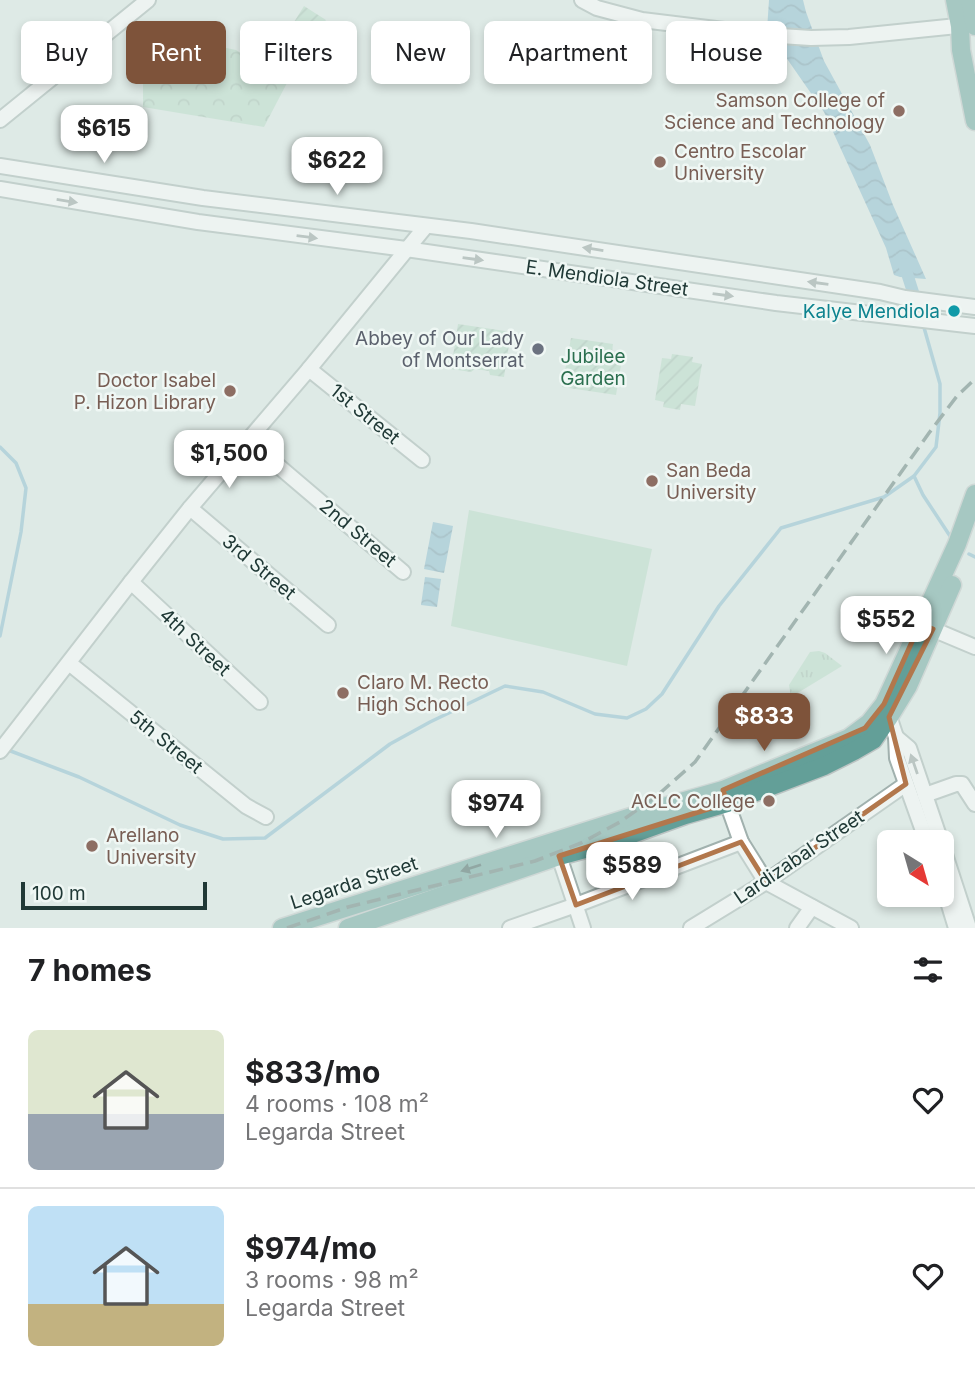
<!DOCTYPE html>
<html lang="en">
<head>
<meta charset="utf-8">
<style>
	:root { --surface:#fff; --page:#f6f6f6; --text:#202124; --muted:#757577; --line:#e0e0e0; --accent:#7e533a }
	body { margin:0; font-family:Inter,sans-serif; background:var(--page); color:var(--text); height:100vh; display:flex; flex-direction:column; font-size:26px; white-space:nowrap }
	* { box-sizing:border-box; margin:0 }
	p { font-size:23px; color:var(--muted) }
	.icon { flex:none; width:38px; height:38px; fill:none; stroke:currentColor; stroke-width:2; stroke-linecap:round; stroke-linejoin:round }
	.map { position:relative; height:928px; overflow:hidden }
	.details { display:flex; flex-direction:column; background:var(--surface); flex:1 }
	.details>* { flex:none }
	.banner { position:absolute; left:21px; top:21px; width:934px; height:63px; display:flex; gap:14px }
	.needle { width:46px; rotate:143deg }
	.controls { position:absolute; left:877px; top:830px; display:grid; gap:14px }
	.controls a { display:grid; place-items:center; width:77px; height:77px; border-radius:10px; background:var(--surface); box-shadow:0 4px 10px #0003; font-size:35px }
	.scale { position:absolute; left:21px; bottom:18px; width:186px; box-sizing:border-box; padding-left:7px; border:4px solid #203936; border-top:0; font-size:19px; line-height:24px; white-space:nowrap; color:#203936; -webkit-text-stroke:5px #eff7f4; paint-order:stroke }
	.price { position:absolute; translate:-50% -60px; padding:0 16px; border-radius:14px; background:#fff; color:#222; font-size:23px; line-height:46px; filter:drop-shadow(0 2px 4px #0008) }
	.price::after { content:''; position:absolute; left:50%; top:42px; width:21px; height:16px; margin-left:-10px; background:inherit; clip-path:polygon(0 0,100% 0,50% 100%) }
	.price.active { background:var(--accent); color:#fff }
	ul { padding:0; list-style:none }
	li { display:flex; align-items:center; gap:21px; height:175px; padding:0 28px }
	li+li { border-top:2px solid var(--line) }
	li span { display:grid; place-items:center; flex:none; width:196px; height:140px; border-radius:10px; color:#555 }
	li>.icon { margin-inline-start:auto }
	span .icon { width:84px; height:84px; fill:#fffc; stroke-width:1 }
	li b { font-size:30px }
	h2 { display:flex; justify-content:space-between; align-items:center; height:84px; padding:0 28px; font-size:30px }
	.pill { padding:0 24px; border-radius:10px; background:var(--surface); box-shadow:0 4px 10px #0003; font-size:24px; line-height:63px }
	.pill.active { background:var(--accent); color:#fff }
	.map>svg:first-child { display:block }
</style>
</head>
<body>
<div class="map">
<svg width="975" height="928" viewBox="0 0 975 928">
	<defs>
		<pattern id="grass-tufts" width="24" height="20" patternUnits="userSpaceOnUse" patternTransform="scale(1.75)"><rect width="24" height="20" fill="#b7dbc6"/><path d="M3 7l-1-3M5 7V3M7 7l1-3M15 17l-1-3M17 17v-4M19 17l1-3" fill="none" stroke="#9dbdab"/></pattern>
		<pattern id="forest-crowns" width="20" height="18" patternUnits="userSpaceOnUse" patternTransform="scale(1.75)"><rect width="20" height="18" fill="#b7dbc6"/><path d="M2 6a3 3 0 1 1 6 0M12 15a3 3 0 1 1 6 0" fill="none" stroke="#9dbdab"/></pattern>
		<pattern id="garden-furrows" width="10" height="10" patternUnits="userSpaceOnUse" patternTransform="scale(1.75)"><rect width="10" height="10" fill="#b7dbc6"/><path d="M-1 1l2-2M0 10L10 0M9 11l2-2" fill="none" stroke="#9dbdab"/></pattern>
		<pattern id="water-waves" width="16" height="10" patternUnits="userSpaceOnUse" patternTransform="scale(1.75)"><rect width="16" height="10" fill="#86bacf"/><path d="M0 5q4-4 8 0t8 0" fill="none" stroke="#6d98a9"/></pattern>
	</defs>
	<rect width="100%" height="100%" fill="#deeae6"/>
	<polygon fill="url(#grass-tufts)" points="819,651 825,653 842,666 791,697 789,685 810,652"/>
	<polygon fill="url(#forest-crowns)" points="198,42 236,50 288,81 264,127 143,107 143,82"/>
	<g fill="url(#garden-furrows)">
		<polygon points="304,6 326,20 321,28 326,31 318,44 291,27"/>
		<polygon points="458,324 511,332 504,377 490,375 489,371 475,369 471,372 451,369"/>
		<polygon points="571,338 613,344 612,352 623,353 616,395 562,387"/>
		<polygon points="672,354 693,357 692,362 702,364 695,406 681,404 680,410 663,407 664,402 655,400 662,358 671,359"/>
	</g>
	<polygon fill="#b7dbc6" points="469,510 652,549 627,666 451,626"/>
	<g fill="url(#water-waves)">
		<polygon points="769,0 803,0 806,12 824,61 870,145 893,205 926,279 900,277 894,275 886,248 824,112 767,30"/>
		<polygon points="433,522 453,526 444,573 424,569"/>
		<polygon points="425,577 441,579 437,607 421,605"/>
	</g>
	<g fill="none" stroke-linecap="round" stroke-linejoin="round">
		<g stroke="#86bacf" stroke-width="3.5">
			<polyline points="0,447 16,463 26,488 21,532 0,636"/>
			<polyline points="914,476 923,495 950,536"/>
			<polyline points="969,554 975,557"/>
			<polyline points="8,750 79,777 180,825 223,839 265,838 390,744 430,722 505,686 543,692 595,714 627,718 646,709 662,694 719,606 781,528 884,497 914,476 936,447 940,413 940,384 923,324"/>
		</g>
		<polyline stroke="#86bacf" stroke-width="12" points="904,264 920,314"/>
		<g stroke="#a1b1ae" stroke-width="18">
			<g id="minor">
				<polyline points="582,0 597,8 642,20 765,35 811,38 849,37 967,25"/>
				<polyline points="0,120 148,0"/>
				<polyline points="0,166 203,198 471,231 880,292 905,298 975,307"/>
				<polyline points="0,189 198,222 406,249 776,303 975,326"/>
				<polyline points="309,369 422,460"/>
				<polyline points="249,441 403,572"/>
				<polyline points="190,508 328,625"/>
				<polyline points="131,582 260,702"/>
				<polyline points="925,626 975,647"/>
				<polyline points="69,663 246,806 266,817"/>
				<polyline points="887,710 896,737 897,758 927,842"/>
				<polyline points="896,737 909,748 941,842"/>
				<polyline points="0,751 131,582 190,508 309,369 426,226"/>
				<polyline points="724,794 741,842 766,882 851,928"/>
				<polyline points="925,795 956,784 962,784 975,804"/>
				<polyline points="607,843 623,886"/>
				<polyline points="942,845 969,928"/>
				<polyline points="559,856 583,928"/>
				<polyline points="942,882 956,928"/>
				<polyline points="510,928 576,905 741,842"/>
				<polyline points="691,928 766,882 906,784"/>
				<polyline points="797,928 812,907"/>
			</g>
		</g>
		<g stroke="#bcc4c3" stroke-width="21">
			<g id="major">
				<polyline points="955,0 960,26 961,50 975,121"/>
				<polyline points="970,0 975,26"/>
				<polyline points="282,928 653,810 723,790 849,738 869,723 884,704 891,689 957,544 975,494"/>
				<polyline points="348,928 559,856 607,843 685,815 727,803 824,766 854,751 873,740 889,717 908,686 952,585"/>
			</g>
		</g>
		<use href="#minor" stroke="#fff" stroke-width="14"/>
		<use href="#major" stroke="#639f98" stroke-width="18"/>
		<polyline stroke="#5a7571" stroke-width="3.5" stroke-dasharray="14 7" stroke-linecap="butt" points="287,928 348,907 535,861 581,843 620,822 659,794 695,762 929,433 957,396 975,379"/>
	</g>
	<defs><path id="oneway-solid" d="M-6-.8H1V-3.2L6.5 0L1 3.2V.8H-6Z" transform="scale(1.75)"/></defs>
	<g fill="#909c9a">
		<use href="#oneway-solid" transform="translate(67 201) rotate(9)"/>
		<use href="#oneway-solid" transform="translate(307 237) rotate(7)"/>
		<use href="#oneway-solid" transform="translate(593 249) rotate(-171)"/>
		<use href="#oneway-solid" transform="translate(473 259) rotate(8)"/>
		<use href="#oneway-solid" transform="translate(818 283) rotate(-172)"/>
		<use href="#oneway-solid" transform="translate(723 295) rotate(8)"/>
		<use href="#oneway-solid" transform="translate(914 764) rotate(-109)"/>
	</g>
	<use fill="#345853" href="#oneway-solid" transform="translate(471 868) rotate(162)"/>
	<path d="M0 0H975V928H0ZM920 624 933 629 889 717 906 784 766 882 741 842 576 905 559 856 727 803 723 790 865 728 884 704Z" fill="#deeae6" fill-opacity=".55" fill-rule="evenodd"/>
	<path fill="none" stroke="#b2774c" stroke-width="5" stroke-linejoin="round" d="M920 624 933 629 889 717 906 784 766 882 741 842 576 905 559 856 727 803 723 790 865 728 884 704Z"/>
	<g fill="#8d6e63" stroke="#eff7f4" stroke-width="2.5">
		<circle cx="899" cy="111" r="7"/>
		<circle cx="660" cy="162" r="7"/>
		<circle cx="230" cy="391" r="7"/>
		<circle cx="652" cy="481" r="7"/>
		<circle cx="343" cy="693" r="7"/>
		<circle cx="769" cy="801" r="7"/>
		<circle cx="92" cy="846" r="7"/>
	</g>
	<circle fill="#0f9aa8" stroke="#eff7f4" stroke-width="2.5" cx="954" cy="311" r="7"/>
	<circle fill="#6b7280" stroke="#eff7f4" stroke-width="2.5" cx="538" cy="349" r="7"/>
	<g text-anchor="middle" dominant-baseline="central" stroke-width="5" stroke-linejoin="round" paint-order="stroke">
		<g font-size="19" fill="#785e54" stroke="#eff7f4" text-anchor="start">
			<text x="885" y="100" text-anchor="end">Samson College of<tspan x="885" dy="22">Science and Technology</tspan></text>
			<text x="674" y="151">Centro Escolar<tspan x="674" dy="22">University</tspan></text>
			<text x="216" y="380" text-anchor="end">Doctor Isabel<tspan x="216" dy="22">P. Hizon Library</tspan></text>
			<text x="666" y="470">San Beda<tspan x="666" dy="22">University</tspan></text>
			<text x="357" y="682">Claro M. Recto<tspan x="357" dy="22">High School</tspan></text>
			<text x="755" y="801" text-anchor="end">ACLC College</text>
			<text x="106" y="835">Arellano<tspan x="106" dy="22">University</tspan></text>
		</g>
		<g font-size="19" fill="#203936" stroke="#eff7f4">
			<text transform="translate(607 278) rotate(8)">E. Mendiola Street</text>
			<text transform="translate(365 414) rotate(39)">1st Street</text>
			<text transform="translate(358 533) rotate(40)">2nd Street</text>
			<text transform="translate(259 567) rotate(40)">3rd Street</text>
			<text transform="translate(195 642) rotate(43)">4th Street</text>
			<text transform="translate(166 742) rotate(39)">5th Street</text>
			<text transform="translate(799 857) rotate(-34)">Lardizabal Street</text>
			<text transform="translate(354 883) rotate(-18)">Legarda Street</text>
		</g>
		<g font-size="19" fill="#0d838f" stroke="#eff7f4" text-anchor="end">
			<text x="940" y="311">Kalye Mendiola</text>
		</g>
		<g font-size="19" fill="#5b616d" stroke="#eff7f4" text-anchor="end">
			<text x="524" y="338">Abbey of Our Lady<tspan x="524" dy="22">of Montserrat</tspan></text>
		</g>
		<g font-size="19" fill="#2b6f4f" stroke="#eff7f4">
			<text x="593" y="356">Jubilee<tspan x="593" dy="22">Garden</tspan></text>
		</g>
	</g>
</svg>
<div class="controls">
<a><svg class="needle" viewBox="-14 -14 28 28"><path d="M0-13l5 13h-10z" fill="#e53935"/><path d="M0 13l5-13h-10z" fill="#757577"/></svg></a>
</div>
<div class="scale">100 m</div>
<b class="price" style="left:104px;top:165px">$615</b>
<b class="price" style="left:337px;top:197px">$622</b>
<b class="price" style="left:229px;top:490px">$1,500</b>
<b class="price" style="left:886px;top:656px">$552</b>
<b class="price active" style="left:764px;top:753px">$833</b>
<b class="price" style="left:496px;top:840px">$974</b>
<b class="price" style="left:632px;top:902px">$589</b>
<div class="banner">
<a class="pill">Buy</a>
<a class="pill active">Rent</a>
<a class="pill">Filters</a>
<a class="pill">New</a>
<a class="pill">Apartment</a>
<a class="pill">House</a>
</div>
</div>
<section class="details">
<h2>7 homes<svg class="icon" aria-label="filters" viewBox="0 0 24 24"><path d="M4 7h16M4 17h16"/><circle cx="9" cy="7" r="2"/><circle cx="15" cy="17" r="2"/></svg></h2>
<ul>
<li><span style="background:linear-gradient(#dfe7d0 60%,#9aa5b1 0)"><svg class="icon" aria-label="home" viewBox="0 0 24 24"><path d="M3 11l9-7 9 7M6 9v11h12V9"/></svg></span><div><b>$833/mo</b><p>4 rooms · 108 m²</p><p>Legarda Street</p></div><svg class="icon" aria-label="heart" viewBox="0 0 24 24"><path d="M12 20l-8-8c-3-5 5-10 8-4 3-6 11-1 8 4z"/></svg></li>
<li><span style="background:linear-gradient(#bfe0f5 70%,#c2b280 0)"><svg class="icon" aria-label="home" viewBox="0 0 24 24"><path d="M3 11l9-7 9 7M6 9v11h12V9"/></svg></span><div><b>$974/mo</b><p>3 rooms · 98 m²</p><p>Legarda Street</p></div><svg class="icon" aria-label="heart" viewBox="0 0 24 24"><path d="M12 20l-8-8c-3-5 5-10 8-4 3-6 11-1 8 4z"/></svg></li>
</ul>
</section>
</body>
</html>
